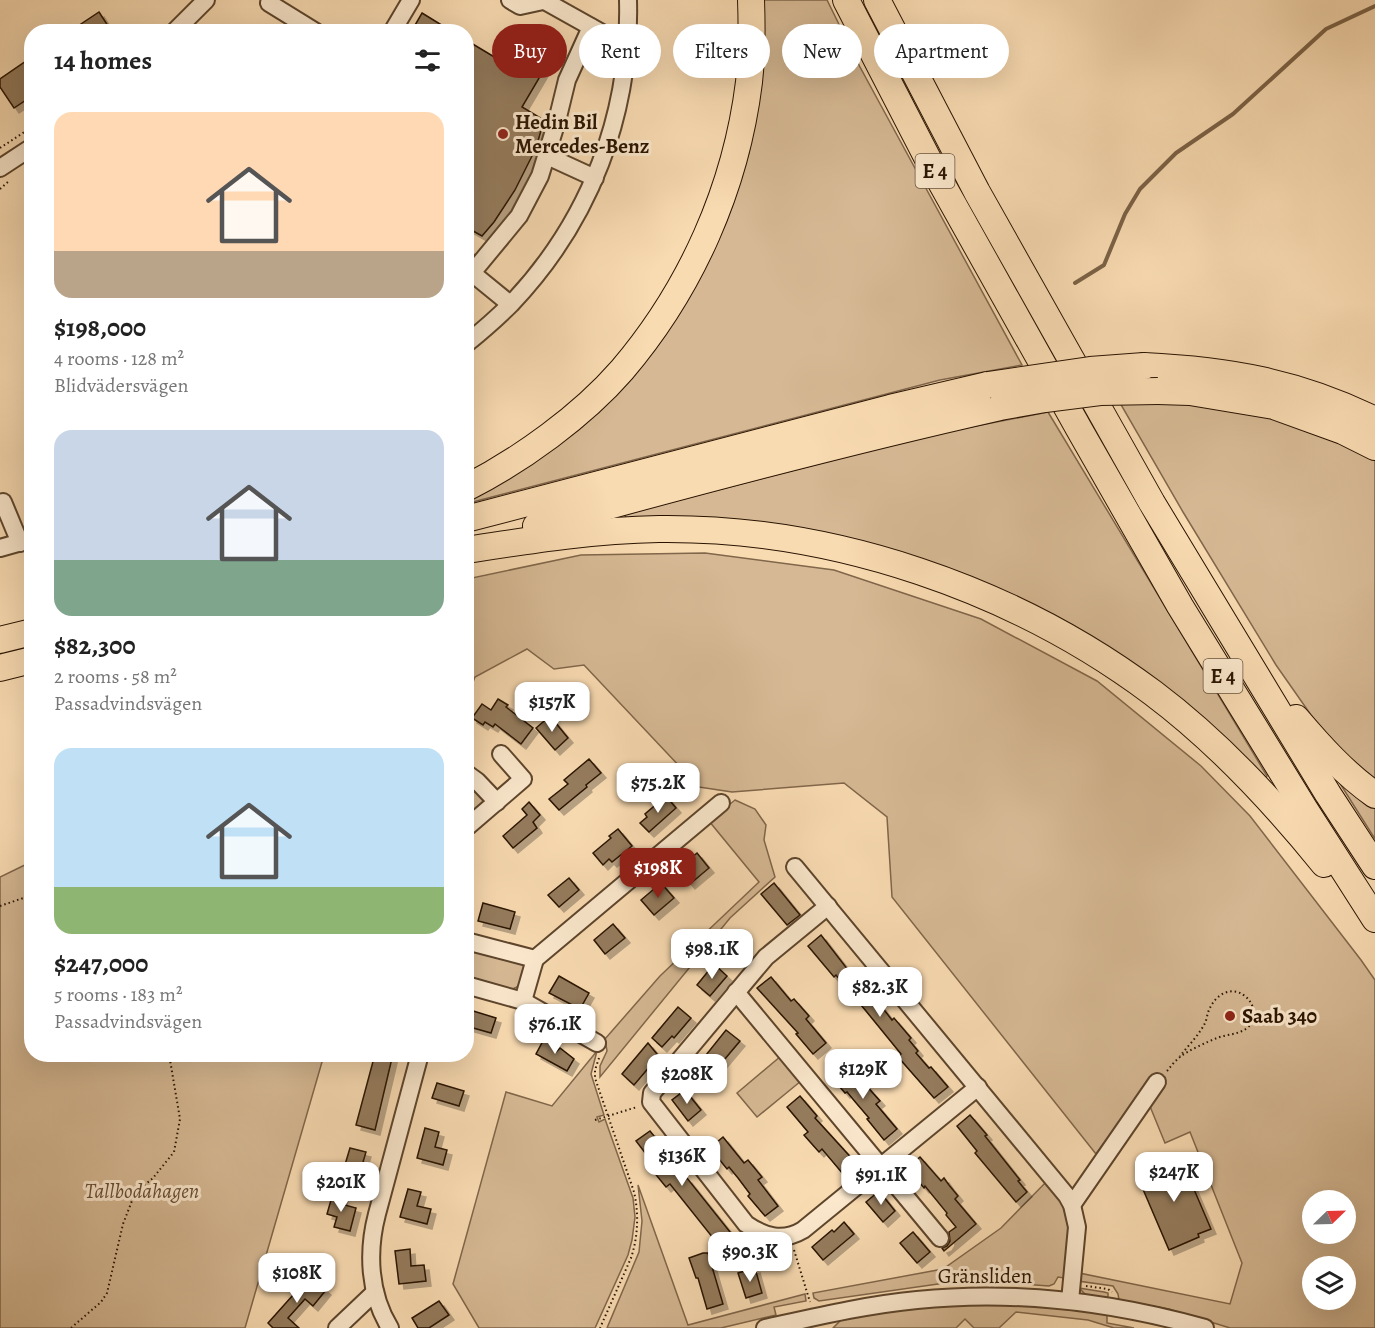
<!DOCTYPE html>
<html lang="en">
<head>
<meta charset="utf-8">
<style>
	:root { --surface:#fff; --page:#f2f2f2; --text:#222; --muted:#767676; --accent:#8f2418 }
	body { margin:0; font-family:Alegreya,serif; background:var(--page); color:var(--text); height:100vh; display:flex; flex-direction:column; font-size:22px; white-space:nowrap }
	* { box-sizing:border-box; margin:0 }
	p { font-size:20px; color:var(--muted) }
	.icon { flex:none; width:33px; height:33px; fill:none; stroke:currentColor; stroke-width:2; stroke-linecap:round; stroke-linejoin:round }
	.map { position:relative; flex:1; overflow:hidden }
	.drawer { position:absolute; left:24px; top:24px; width:450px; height:1038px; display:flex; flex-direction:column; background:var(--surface); border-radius:24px; box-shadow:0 6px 24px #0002 }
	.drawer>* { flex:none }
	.top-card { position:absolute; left:492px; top:24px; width:570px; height:54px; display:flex; gap:12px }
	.needle { width:39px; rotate:67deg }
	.controls { position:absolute; left:1302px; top:1190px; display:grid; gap:12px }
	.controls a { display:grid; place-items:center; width:54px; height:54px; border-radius:50%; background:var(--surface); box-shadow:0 6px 24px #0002; font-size:30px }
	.price { position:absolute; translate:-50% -51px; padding:0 14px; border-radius:12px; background:#fff; color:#222; font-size:20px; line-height:39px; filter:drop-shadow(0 2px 3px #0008) }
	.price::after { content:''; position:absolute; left:50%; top:36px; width:18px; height:14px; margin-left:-9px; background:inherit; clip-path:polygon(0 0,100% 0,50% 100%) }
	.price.selected { background:var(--accent); color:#fff }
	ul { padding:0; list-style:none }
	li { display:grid; align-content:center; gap:12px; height:318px; padding:0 30px }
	li span { display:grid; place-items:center; height:186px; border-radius:18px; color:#555 }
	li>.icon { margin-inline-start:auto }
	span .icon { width:108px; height:108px; fill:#fffc; stroke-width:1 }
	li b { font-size:26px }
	h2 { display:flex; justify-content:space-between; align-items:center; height:72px; padding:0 30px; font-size:26px }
	.chip { padding:0 21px; border-radius:27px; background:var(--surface); box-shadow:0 6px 24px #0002; font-size:21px; line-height:54px }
	.chip.selected { background:var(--accent); color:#fff }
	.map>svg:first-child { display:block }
</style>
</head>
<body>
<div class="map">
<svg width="1375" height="1328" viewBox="0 0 1375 1328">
	<defs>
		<filter id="shadow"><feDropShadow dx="5" dy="5" stdDeviation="0" flood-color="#0004"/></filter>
	</defs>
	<rect width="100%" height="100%" fill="#f9dbb2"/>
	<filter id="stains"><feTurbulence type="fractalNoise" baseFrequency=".00333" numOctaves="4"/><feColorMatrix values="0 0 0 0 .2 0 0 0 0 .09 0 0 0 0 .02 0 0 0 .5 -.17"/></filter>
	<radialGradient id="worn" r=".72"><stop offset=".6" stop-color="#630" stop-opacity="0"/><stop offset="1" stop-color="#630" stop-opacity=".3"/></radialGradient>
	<g fill="#d6b994" stroke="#80664a" stroke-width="1.5" fill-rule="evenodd">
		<polygon points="761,0 827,0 860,67 1022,365 940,380 469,503 467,497 581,424 722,231 749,153 760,85"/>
		<path d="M1166 402C1217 407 1273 414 1320 434 1339 442 1357 451 1375 459V782L1369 778 1332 740 1311 715 1276 665 1183 512 1120 403Z"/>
		<polygon points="1048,412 1267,776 1263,783 955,573 626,521 625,514 930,435"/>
		<path d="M705 553 834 570 981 619 1097 681 1201 766 1250 816 1361 960 1375 980V1328H1230L1169 1309 1119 1300 1118 1294 1113 1286 1078 1281 1079 1273 1230 1304 1242 1263 1190 1132 1165 1143 1149 1104 1151 1078 1096 1154 892 897 887 817 844 783 732 792 699 787 584 665 554 669 527 649 475 677 467 697V579L581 555ZM1312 1200H1346V1233H1312ZM1312 1266H1346V1299H1312Z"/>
		<polygon points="1334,774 1375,806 1375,839"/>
		<polygon points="466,779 486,800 472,815 467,815"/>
		<polygon points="735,800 755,809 766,825 764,840 775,877 730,918 600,1077 600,1066 607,1051 605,1039 660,976 759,882 709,821"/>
		<polygon points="31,862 32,1054 324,1055 245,1328 0,1328 0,877"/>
		<polygon points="466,946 523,964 525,969 522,982 517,987 510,990 467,976"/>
		<polygon points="597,1051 591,1074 604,1115 597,1117 599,1122 605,1119 633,1198 635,1217 632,1240 628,1255 595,1328 479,1328 453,1284 506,1092 552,1106"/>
		<polygon points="781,1056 801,1081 757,1117 737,1093"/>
		<polygon points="1047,1181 1060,1196 1069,1219 1064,1278 1058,1277 1054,1284 1049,1286 1022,1284 945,1283 819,1301 814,1298 813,1293 943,1269 1001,1228"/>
		<polygon points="638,1185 688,1325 805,1294 806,1301 774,1307 776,1315 721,1328 607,1328 639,1252 642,1221"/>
		<polygon points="1079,1288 1104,1292 1108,1293 1108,1298 1086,1295"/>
		<path d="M952 1304C1004 1304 1055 1305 1107 1314V1323L1134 1328H1114L1088 1320 1016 1312 999 1328H974L965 1319 956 1328H833L841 1320 888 1309Z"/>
	</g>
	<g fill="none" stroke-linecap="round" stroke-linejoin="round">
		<polyline stroke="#7b6246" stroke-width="4" points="1075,283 1104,265 1125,214 1140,189 1176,153 1233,114 1326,29 1375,6"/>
	</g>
	<g fill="#957b5d" stroke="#291300" stroke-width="1.5" filter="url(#shadow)">
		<polygon points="99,12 112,32 69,32"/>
		<polygon points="422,13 453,32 411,32"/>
		<polygon points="466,40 506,64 515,50 545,68 522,107 544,120 536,148 515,190 494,222 482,236 466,227"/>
		<polygon points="32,57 32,96 14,108 0,87 0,79"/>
		<polygon points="498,699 508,705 506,707 533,728 521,744 495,724 493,727 485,722 483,725 472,718 482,704 491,710"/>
		<polygon points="550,716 568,738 555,750 536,728"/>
		<polygon points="589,759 601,773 586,785 587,787 559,810 549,799 568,784 564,780"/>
		<polygon points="666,796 676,808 649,832 640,823 647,817 645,814"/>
		<polygon points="529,802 540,815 533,822 537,828 513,848 503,836 527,815 522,809"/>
		<polygon points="618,829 632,846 612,862 609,859 603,865 593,853 611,838 609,836"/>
		<polygon points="697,853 709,868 690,884 678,869"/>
		<polygon points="569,878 579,890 559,907 548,895"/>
		<polygon points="661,883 674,898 654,915 641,900"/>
		<polygon points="774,883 800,915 787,925 761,894"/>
		<polygon points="483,903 515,912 510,929 478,921"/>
		<polygon points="613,924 625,938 605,954 594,940"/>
		<polygon points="821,935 855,979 859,976 876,996 874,997 892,1020 894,1018 911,1038 909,1040 918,1051 916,1053 929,1068 931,1067 948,1087 934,1098 898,1057 901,1054 866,1011 836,975 834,977 808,946"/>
		<polygon points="714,964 727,976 710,996 697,985"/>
		<polygon points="559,976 589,993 580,1009 549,993"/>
		<polygon points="771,977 791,1001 794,999 809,1016 806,1019 826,1043 813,1054 796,1034 798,1033 757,988"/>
		<polygon points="678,1007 691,1018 674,1038 672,1036 662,1047 652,1038"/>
		<polygon points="470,1010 496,1018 491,1033 466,1026"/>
		<polygon points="726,1030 740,1041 719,1066 721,1068 707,1085 694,1074 694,1070"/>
		<polygon points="544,1039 558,1047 556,1052 560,1048 574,1059 567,1071 536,1054"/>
		<polygon points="648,1043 657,1054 649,1063 651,1065 634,1085 622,1074"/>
		<polygon points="375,1054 393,1054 375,1130 356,1125"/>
		<polygon points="841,1062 862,1087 865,1084 872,1092 880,1101 876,1104 897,1129 884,1140 867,1119 869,1118 857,1104 847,1092 845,1093 828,1073"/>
		<polygon points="437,1083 464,1091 459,1106 432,1098"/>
		<polygon points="685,1090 701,1110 688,1121 672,1100"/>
		<polygon points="800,1096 817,1116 815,1118 856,1163 843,1174 822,1149 819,1152 811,1143 804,1135 808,1132 787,1107"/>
		<polygon points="970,1115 987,1135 985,1136 1020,1180 1018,1181 1027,1192 1016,1202 975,1153 977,1151 957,1126"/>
		<polygon points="425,1128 439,1132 435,1147 447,1150 443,1165 417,1158"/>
		<polygon points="650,1131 666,1151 664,1153 685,1180 687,1178 730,1232 717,1243 670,1184 666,1187 652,1170 656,1167 636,1141"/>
		<polygon points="723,1137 744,1163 748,1160 762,1177 758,1180 778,1206 765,1216 748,1196 750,1194 738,1178 729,1167 727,1169 710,1148"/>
		<polygon points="350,1148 366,1152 363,1162 365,1163 360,1183 341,1178"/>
		<polygon points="920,1157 941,1181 944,1178 949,1185 958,1196 955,1199 976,1224 944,1251 942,1248 947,1246 950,1241 949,1232 956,1227 946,1215 947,1213 925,1186 924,1188 907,1168"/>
		<polygon points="1181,1159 1211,1229 1198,1234 1199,1237 1169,1250 1136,1173 1166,1160 1168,1164"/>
		<polygon points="408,1189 421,1192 417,1206 431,1209 427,1224 400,1217"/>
		<polygon points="879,1191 895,1211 883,1222 866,1202"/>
		<polygon points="333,1193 343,1195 341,1204 356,1208 350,1231 334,1227 337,1217 327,1214"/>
		<polygon points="844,1222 854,1234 823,1260 812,1247 832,1230 834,1232"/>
		<polygon points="913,1232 930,1252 917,1263 900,1243"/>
		<polygon points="410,1249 411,1266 424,1265 426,1281 399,1284 395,1251"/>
		<polygon points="703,1253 708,1253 723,1304 707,1309 698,1278 696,1278 689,1258"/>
		<polygon points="755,1268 762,1293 746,1298 738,1273"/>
		<polygon points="310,1276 326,1290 313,1306 305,1299 288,1318 299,1328 273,1328 268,1323"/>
		<polygon points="439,1301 449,1315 429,1328 418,1328 412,1318"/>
	</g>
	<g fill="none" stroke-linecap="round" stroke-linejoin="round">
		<g stroke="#5d452c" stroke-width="20">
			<g id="minor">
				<polyline points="510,0 520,6 543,1"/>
				<polyline points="543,0 627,47"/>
				<polyline points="269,3 316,32"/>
				<polyline points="174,32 206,0"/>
				<polyline points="392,32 411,0"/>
				<polyline points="547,156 595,178"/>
				<polyline points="0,168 32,147"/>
				<polyline points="466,259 472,273 510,304"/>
				<polyline points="466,273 472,273 519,216 540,176 557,121 567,80 591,27"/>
				<path d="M466 344C482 331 497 318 511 304 590 221 631 114 628 0"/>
				<polyline points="3,502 20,543"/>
				<polyline points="0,548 32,539"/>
				<polyline points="466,773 477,781 497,802"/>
				<polyline points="466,828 523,779 501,754"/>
				<polyline points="795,867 1067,1196 1072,1205 1077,1227 1070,1301"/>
				<path d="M828 906 766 957 652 1093 651 1102 746 1224C765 1237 783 1242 803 1230L978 1087"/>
				<polyline points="466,941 535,959"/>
				<polyline points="535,959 721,803"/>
				<polyline points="466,985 523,1001 597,1043"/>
				<polyline points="736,992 940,1238"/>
				<polyline points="523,1001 535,959"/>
				<polyline points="1072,1205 1157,1082"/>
				<polyline points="337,1328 375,1292"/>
				<path d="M390 1328C369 1294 367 1252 377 1214L420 1054"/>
				<path d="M765 1328C815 1317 865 1305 917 1300 1014 1290 1112 1302 1205 1328"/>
			</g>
		</g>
		<g stroke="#291300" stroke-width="28">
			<g id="highway">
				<polyline points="846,0 929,161 1079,429 1180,606 1304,808 1375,919"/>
				<polyline points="877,0 977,192 1152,503 1328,794 1375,866"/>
				<path d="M1144 366C1228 370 1298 382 1375 420"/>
				<polyline points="1158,391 1190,392 1274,406 1343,431 1375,447"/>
				<path d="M466 488C521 460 582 416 622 370 691 289 736 188 749 82 752 55 752 27 751 0"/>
				<polyline points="466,519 890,408 988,385"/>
				<path d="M536 526C690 483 845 442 1000 407"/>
				<path d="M466 550C531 540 594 530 659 529 833 527 1014 589 1153 693 1217 741 1273 801 1324 864"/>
				<polyline points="0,640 32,632"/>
				<polyline points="0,668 32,660"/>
				<path d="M1296 718C1320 746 1344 773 1375 795"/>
			</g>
		</g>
		<g stroke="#291300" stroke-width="2" stroke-dasharray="1.5 3" stroke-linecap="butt">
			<polyline points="153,32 159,25"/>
			<polyline points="0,148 32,127"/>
			<polyline points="0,189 9,181"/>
			<polyline points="0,906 32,895"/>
			<path d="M599 1058 595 1070V1078L634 1192C639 1214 638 1237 631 1258L600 1328"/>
			<path d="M1167 1071C1171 1066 1175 1061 1180 1057 1187 1051 1207 1042 1217 1038 1227 1034 1238 1035 1247 1028 1258 1020 1255 1004 1245 996 1231 985 1215 995 1209 1010 1207 1014 1207 1019 1205 1023 1199 1035 1188 1046 1180 1056"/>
			<polyline points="595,1120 637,1107"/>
			<polyline points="794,1250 810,1302"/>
			<polyline points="1086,1286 1108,1289 1112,1292"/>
			<polyline points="71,1328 101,1302 107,1293 123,1224 135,1193 153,1178 174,1152 180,1119 169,1054"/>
		</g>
		<use href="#minor" stroke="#fbe8cd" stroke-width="16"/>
		<use href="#highway" stroke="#f9dbb2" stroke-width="26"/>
		<g stroke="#291300" stroke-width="28" stroke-linecap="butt">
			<g id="highway-bridge">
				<polyline points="988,385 1090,370 1144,366"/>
				<polyline points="1000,407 1045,399 1100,392 1158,391"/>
			</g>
		</g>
		<use href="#highway-bridge" stroke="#f9dbb2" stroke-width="26"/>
	</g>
	<g fill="#8f2418" stroke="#fbe8cd" stroke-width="2">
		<circle cx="503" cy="134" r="6"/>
		<circle cx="1230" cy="1016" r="6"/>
	</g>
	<g text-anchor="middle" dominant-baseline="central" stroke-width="6" stroke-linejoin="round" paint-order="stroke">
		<g fill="#fbe8cd" stroke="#68533e" stroke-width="1.5">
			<rect x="915.5" y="154" width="39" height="34" rx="4.5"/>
			<rect x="1203.5" y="659" width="39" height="34" rx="4.5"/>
		</g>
		<g font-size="20" font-weight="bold" fill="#291300">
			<text x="935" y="171">E 4</text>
			<text x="1223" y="676">E 4</text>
		</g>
		<g font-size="21" font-weight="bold" fill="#291300" stroke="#fbe8cd" text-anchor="start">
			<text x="515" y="122">Hedin Bil<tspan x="515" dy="24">Mercedes-Benz</tspan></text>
			<text x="1242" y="1016">Saab 340</text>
		</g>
		<g font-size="21" font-style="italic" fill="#664d34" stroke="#fbe8cd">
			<text x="142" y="1191">Tallbodahagen</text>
		</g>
		<g font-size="21" fill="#291300" stroke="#fbe8cd">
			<text x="985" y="1276">Gränsliden</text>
		</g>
	</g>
	<rect width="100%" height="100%" filter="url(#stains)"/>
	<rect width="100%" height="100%" fill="url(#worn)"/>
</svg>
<div class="controls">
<a><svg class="needle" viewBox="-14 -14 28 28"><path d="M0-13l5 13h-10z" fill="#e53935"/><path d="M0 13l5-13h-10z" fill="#767676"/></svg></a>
<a><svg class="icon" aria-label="layers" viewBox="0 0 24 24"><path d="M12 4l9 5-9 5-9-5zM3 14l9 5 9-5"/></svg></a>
</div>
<b class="price" style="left:552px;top:733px">$157K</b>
<b class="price" style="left:658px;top:814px">$75.2K</b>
<b class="price selected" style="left:658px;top:899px">$198K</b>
<b class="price" style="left:712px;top:980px">$98.1K</b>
<b class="price" style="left:880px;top:1018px">$82.3K</b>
<b class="price" style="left:555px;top:1055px">$76.1K</b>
<b class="price" style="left:863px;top:1100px">$129K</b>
<b class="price" style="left:687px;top:1105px">$208K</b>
<b class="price" style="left:682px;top:1187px">$136K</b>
<b class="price" style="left:1174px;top:1203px">$247K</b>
<b class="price" style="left:881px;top:1206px">$91.1K</b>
<b class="price" style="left:341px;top:1213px">$201K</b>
<b class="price" style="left:750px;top:1283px">$90.3K</b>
<b class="price" style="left:297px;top:1304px">$108K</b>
<div class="top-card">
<a class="chip selected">Buy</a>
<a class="chip">Rent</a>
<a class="chip">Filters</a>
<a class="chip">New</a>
<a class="chip">Apartment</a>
</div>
<section class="drawer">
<h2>14 homes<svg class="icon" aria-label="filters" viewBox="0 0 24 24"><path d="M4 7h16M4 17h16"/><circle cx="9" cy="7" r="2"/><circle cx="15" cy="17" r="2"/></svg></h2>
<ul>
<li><span style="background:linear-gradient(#ffd9b3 75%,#b9a48a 0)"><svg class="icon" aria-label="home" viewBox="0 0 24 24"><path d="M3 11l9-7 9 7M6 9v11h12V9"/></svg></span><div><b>$198,000</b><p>4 rooms · 128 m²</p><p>Blidvädersvägen</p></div></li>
<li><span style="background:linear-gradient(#c9d6e8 70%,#7fa58c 0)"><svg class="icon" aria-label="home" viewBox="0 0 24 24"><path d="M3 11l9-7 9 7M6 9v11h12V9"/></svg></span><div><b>$82,300</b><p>2 rooms · 58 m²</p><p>Passadvindsvägen</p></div></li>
<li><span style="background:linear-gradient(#bfe0f5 75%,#8fb573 0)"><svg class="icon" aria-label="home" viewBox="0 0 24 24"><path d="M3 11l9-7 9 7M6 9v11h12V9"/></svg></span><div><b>$247,000</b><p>5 rooms · 183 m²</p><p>Passadvindsvägen</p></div></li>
</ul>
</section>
</div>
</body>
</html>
